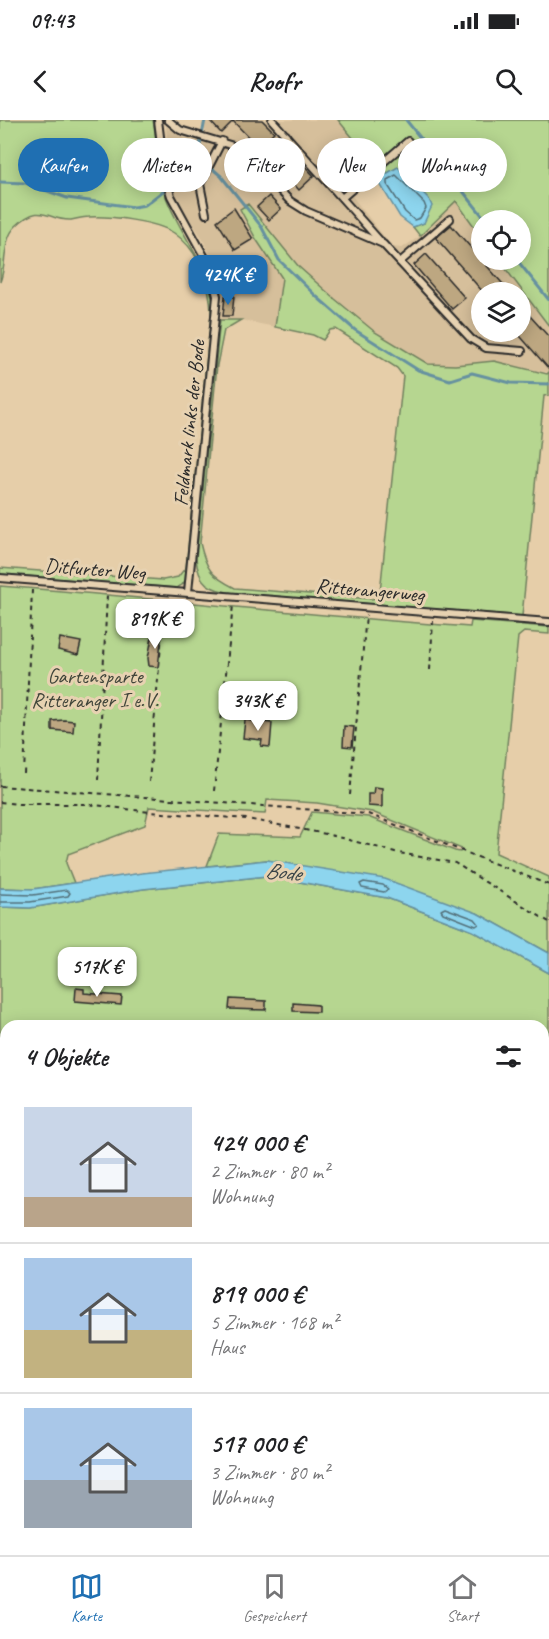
<!DOCTYPE html>
<html lang="de">
<head>
<meta charset="utf-8">
<style>
	:root { --surface:#fff; --page:#f2f2f2; --text:#202124; --muted:#757577; --line:#e0e0e0; --accent:#1f6fb2 }
	body { margin:0; font-family:Caveat,sans-serif; background:var(--page); color:var(--text); height:100vh; display:flex; flex-direction:column; font-size:22px; white-space:nowrap }
	* { box-sizing:border-box; margin:0 }
	p { font-size:20px; color:var(--muted) }
	.icon { flex:none; width:33px; height:33px; fill:none; stroke:currentColor; stroke-width:2; stroke-linecap:round; stroke-linejoin:round }
	.map { position:relative; flex:1; overflow:hidden }
	.panel { position:absolute; left:0px; top:900px; width:549px; height:536px; display:flex; flex-direction:column; background:var(--surface); border-radius:18px 18px 0 0; box-shadow:0 3px 15px #0003 }
	.panel>* { flex:none }
	.top-card { position:absolute; left:18px; top:18px; width:513px; height:54px; display:flex; gap:12px }
	.fabs { position:absolute; left:471px; top:90px; display:grid; gap:12px }
	.fabs a { display:grid; place-items:center; width:60px; height:60px; border-radius:50%; background:var(--surface); box-shadow:0 3px 15px #0003; font-size:30px }
	.price { position:absolute; translate:-50% -51px; padding:0 14px; border-radius:12px; background:#fff; color:#222; font-size:20px; line-height:39px; filter:drop-shadow(0 2px 3px #0008) }
	.price::after { content:''; position:absolute; left:50%; top:36px; width:18px; height:14px; margin-left:-9px; background:inherit; clip-path:polygon(0 0,100% 0,50% 100%) }
	.price.selected { background:var(--accent); color:#fff }
	ul { padding:0; list-style:none }
	li { display:flex; align-items:center; gap:18px; height:150px; padding:0 24px }
	li+li { border-top:2px solid var(--line) }
	li span { display:grid; place-items:center; flex:none; width:168px; height:120px; border-radius:0px; color:#555 }
	li>.icon { margin-inline-start:auto }
	span .icon { width:72px; height:72px; fill:#fffc; stroke-width:1 }
	li b { font-size:26px }
	h2 { display:flex; justify-content:space-between; align-items:center; height:72px; padding:0 24px; font-size:26px }
	.chip { padding:0 21px; border-radius:27px; background:var(--surface); box-shadow:0 3px 15px #0003; font-size:21px; line-height:54px }
	.chip.selected { background:var(--accent); color:#fff }
	.status { display:flex; justify-content:space-between; align-items:center; height:42px; padding:0 30px; background:var(--surface); direction:ltr }
	.status svg { height:16px; fill:currentColor }
	header { display:flex; justify-content:space-between; align-items:center; height:78px; padding:0 24px; background:var(--surface); font-size:27px; font-weight:800 }
	.menu { display:flex; justify-content:space-around; align-items:center; height:84px; border-top:2px solid var(--line); background:var(--surface); font-size:16px; color:var(--muted) }
	.menu a { display:grid; justify-items:center; gap:3px }
	.menu .selected { color:var(--accent) }
	.map>svg:first-child { display:block }
</style>
</head>
<body>
<div class="status"><b>09:43</b><svg viewBox="0 0 49 12"><path d="M0 12V9h3v3zM5 12V6h3v6zM10 12V3h3v9zM15 12V0h3v12zM26 1h20v11H26zM47 4h2v5h-2z"/></svg></div>
<header><svg class="icon" aria-label="back" viewBox="0 0 24 24"><path d="M15 5l-7 7 7 7"/></svg>Roofr<svg class="icon" aria-label="search" viewBox="0 0 24 24"><circle cx="10" cy="10" r="6"/><path d="M15 15l6 6"/></svg></header>
<div class="map">
<svg width="549" height="1435" viewBox="0 0 549 1435">
	<rect width="100%" height="100%" fill="#e6cea9"/>
	<filter id="ink" filterUnits="userSpaceOnUse"><feTurbulence type="fractalNoise" baseFrequency=".0167" numOctaves="2"/><feDisplacementMap in="SourceGraphic" scale="12" xChannelSelector="R" yChannelSelector="G"/><feConvolveMatrix kernelMatrix="1 2 1 2 8 2 1 2 1" color-interpolation-filters="sRGB"/></filter>
	<g filter="url(#ink)">
		<path fill="#d6bf9b" fill-rule="evenodd" d="M204 0H338L381 51 352 76 392 127 402 128 420 116 456 81 481 116 482 140H499L549 206V252L428 244 375 212 335 179 299 147 248 84 240 89 256 119 282 158 275 207 241 200H220L221 166 215 144 201 116 175 78 170 61 166 6 183 18 206 23 208 15 202 5ZM482 172H520V212H482Z"/>
		<g fill="#b6d690" stroke="#70805e" stroke-width="1.5">
			<path d="M0 0H153C158 25 157 53 166 77 181 117 212 148 214 192L187 458 182 465 176 468 0 454V448L163 460 178 457 186 447 211 193C210 163 199 130 174 113 156 101 110 96 89 97 83 97 77 99 71 100 47 101 42 81 16 106 2 119 7 145 0 162Z"/>
			<polygon points="338,0 549,0 549,206 499,140 520,140 520,100 482,100 481,116 456,81 420,116 413,107 424,103 399,47 384,55"/>
			<path d="M248 84 299 147 335 179 375 212 428 244 455 245 494 241 547 254 549 252V275L544 276 522 496 234 473C210 470 198 464 196 438L220 200H241L224 210 217 245 200 423C206 449 211 456 235 468L372 479 378 477 380 472 403 256 397 248 336 209 330 210 323 220 313 215 275 207 282 158 256 119 240 89Z"/>
			<path d="M0 466C157 478 313 496 470 507L471 501 549 507V514L524 512 518 517 496 733 549 757V833L477 793 267 740 207 746 219 714 300 717 312 692 368 697 455 731 460 732 462 729 372 692 317 683 267 680 265 694 149 687 145 705 68 734 66 743 74 763 33 769 0 768Z"/>
			<polygon points="267,756 387,778 473,811 549,853 549,978 543,972 543,906 6,906 6,931 0,931 0,787 30,788 143,769"/>
		</g>
		<g fill="#8dd5ee" stroke="#6691a0" stroke-width="1.5">
			<polygon points="398,47 429,79 432,86 424,103 413,107 400,97 377,59"/>
			<polygon points="267,740 385,759 477,793 549,833 549,853 473,811 387,778 267,756 143,769 30,788 0,787 0,768 33,769 142,753"/>
		</g>
		<g fill="none" stroke-linecap="round" stroke-linejoin="round">
			<g stroke="#526f79" stroke-width="1.5">
				<polygon points="396,55 424,83 426,88 420,98 414,100 405,92 387,64 387,60"/>
				<polygon points="364,762 383,765 388,769 384,772 362,768 360,764"/>
				<polyline points="0,774 33,775 67,770 70,773 68,776 30,782 0,782"/>
				<polygon points="445,788 475,799 479,804 476,806 443,793 441,790"/>
			</g>
			<g stroke="#6691a0" stroke-width="3">
				<polyline points="406,0 486,100"/>
				<polyline points="201,43 200,25 205,0"/>
				<polyline points="0,62 25,63 67,78 134,87 145,85 194,47 201,43 207,44 221,56 261,106 279,140 317,177 355,210 418,250 450,260 472,253 511,263 549,264"/>
				<polyline points="517,140 549,180"/>
			</g>
		</g>
		<g fill="#bda781" stroke="#2b2b2b" stroke-width="1.5">
			<polygon points="209,0 262,0 274,12 258,27 233,1 221,13"/>
			<polygon points="285,25 314,56 299,70 271,39"/>
			<polygon points="269,76 281,89 269,100 257,87"/>
			<polygon points="234,88 253,119 235,130 217,101"/>
			<polygon points="451,105 510,172 483,172 436,118"/>
			<polygon points="426,134 465,178 452,189 414,145"/>
			<polygon points="225,176 234,176 232,196 223,196"/>
			<polygon points="520,185 549,217 549,249 520,216"/>
			<polygon points="153,512 162,513 158,547 149,546 148,538"/>
			<polygon points="60,518 81,522 78,535 58,530"/>
			<polygon points="64,600 74,601 73,612 52,610 52,601"/>
			<polygon points="245,600 272,603 270,627 261,626 262,620 243,618"/>
			<polygon points="344,606 354,607 352,627 343,626"/>
			<polygon points="374,667 382,668 382,687 368,686 368,674 373,674"/>
			<polygon points="76,868 84,869 84,873 122,876 121,885 75,881"/>
			<polygon points="230,879 266,881 266,890 229,889"/>
			<polygon points="293,883 318,885 318,892 293,891"/>
		</g>
		<g fill="none" stroke-linecap="round" stroke-linejoin="round">
			<g stroke="#2b2b2b" stroke-width="10">
				<g id="service">
					<polyline points="158,0 165,57 171,76 209,145 217,176 188,472"/>
					<polyline points="168,0 180,10 240,28 290,81 306,91 383,124 471,219 486,228 522,231"/>
					<polyline points="272,0 380,121"/>
					<polyline points="255,44 286,15"/>
					<polyline points="343,77 408,21"/>
					<polyline points="206,94 200,64 222,21"/>
					<polyline points="400,142 450,99"/>
					<polyline points="0,458 549,502"/>
					<polyline points="0,935 6,935"/>
				</g>
			</g>
			<g stroke="#2b2b2b" stroke-width="2" stroke-dasharray="4.5 4.5" stroke-linecap="butt">
				<polyline points="430,550 433,501"/>
				<polyline points="24,654 32,470"/>
				<polyline points="98,660 107,475"/>
				<polyline points="149,662 165,479"/>
				<polyline points="0,666 368,694 549,765"/>
				<polyline points="214,671 233,485"/>
				<polyline points="350,675 366,495"/>
				<polyline points="0,682 18,684 87,684 150,692 247,699 326,714 399,733 455,743 549,802"/>
				<polyline points="543,948 549,949"/>
			</g>
			<use href="#service" stroke="#e7d2b1" stroke-width="6"/>
		</g>
	</g>
	<g text-anchor="middle" dominant-baseline="central" stroke-width="6" stroke-linejoin="round" paint-order="stroke">
		<g font-size="21" fill="#2b2b2b" stroke="#e7d2b1">
			<text transform="translate(189 303) rotate(-84)">Feldmark links der Bode</text>
			<text transform="translate(95 449) rotate(4)">Ditfurter Weg</text>
			<text transform="translate(370 470) rotate(5)">Ritterangerweg</text>
		</g>
		<g font-size="21" fill="#40453a" stroke="#e7d2b1">
			<text x="95" y="556">Gartensparte<tspan x="95" dy="24">Ritteranger I e.V.</tspan></text>
		</g>
		<g font-size="22" font-style="italic" fill="#3a4448" stroke="#e7d2b1">
			<text transform="translate(283 752) rotate(6)">Bode</text>
		</g>
	</g>
</svg>
<div class="fabs">
<a><svg class="icon" aria-label="locate" viewBox="0 0 24 24"><circle cx="12" cy="12" r="6"/><path d="M12 2v4M12 18v4M2 12h4M18 12h4"/></svg></a>
<a><svg class="icon" aria-label="layers" viewBox="0 0 24 24"><path d="M12 4l9 5-9 5-9-5zM3 14l9 5 9-5"/></svg></a>
</div>
<b class="price selected" style="left:228px;top:186px">424K €</b>
<b class="price" style="left:155px;top:530px">819K €</b>
<b class="price" style="left:258px;top:612px">343K €</b>
<b class="price" style="left:97px;top:878px">517K €</b>
<div class="top-card">
<a class="chip selected">Kaufen</a>
<a class="chip">Mieten</a>
<a class="chip">Filter</a>
<a class="chip">Neu</a>
<a class="chip">Wohnung</a>
</div>
<section class="panel">
<h2>4 Objekte<svg class="icon" aria-label="filters" viewBox="0 0 24 24"><path d="M4 7h16M4 17h16"/><circle cx="9" cy="7" r="2"/><circle cx="15" cy="17" r="2"/></svg></h2>
<ul>
<li><span style="background:linear-gradient(#c9d6e8 75%,#b9a48a 0)"><svg class="icon" aria-label="home" viewBox="0 0 24 24"><path d="M3 11l9-7 9 7M6 9v11h12V9"/></svg></span><div><b>424 000 €</b><p>2 Zimmer · 80 m²</p><p>Wohnung</p></div></li>
<li><span style="background:linear-gradient(#a9c7e8 60%,#c2b280 0)"><svg class="icon" aria-label="home" viewBox="0 0 24 24"><path d="M3 11l9-7 9 7M6 9v11h12V9"/></svg></span><div><b>819 000 €</b><p>5 Zimmer · 168 m²</p><p>Haus</p></div></li>
<li><span style="background:linear-gradient(#a9c7e8 60%,#9aa5b1 0)"><svg class="icon" aria-label="home" viewBox="0 0 24 24"><path d="M3 11l9-7 9 7M6 9v11h12V9"/></svg></span><div><b>517 000 €</b><p>3 Zimmer · 80 m²</p><p>Wohnung</p></div></li>
</ul>
</section>
</div>
<nav class="menu">
<a class="selected"><svg class="icon" aria-label="map" viewBox="0 0 24 24"><path d="M3 6l6-2 6 2 6-2v14l-6 2-6-2-6 2zM9 4v14M15 6v14"/></svg>Karte</a>
<a><svg class="icon" aria-label="saved" viewBox="0 0 24 24"><path d="M7 4h10v16l-5-4-5 4z"/></svg>Gespeichert</a>
<a><svg class="icon" aria-label="home" viewBox="0 0 24 24"><path d="M3 11l9-7 9 7M6 9v11h12V9"/></svg>Start</a>
</nav>
</body>
</html>
